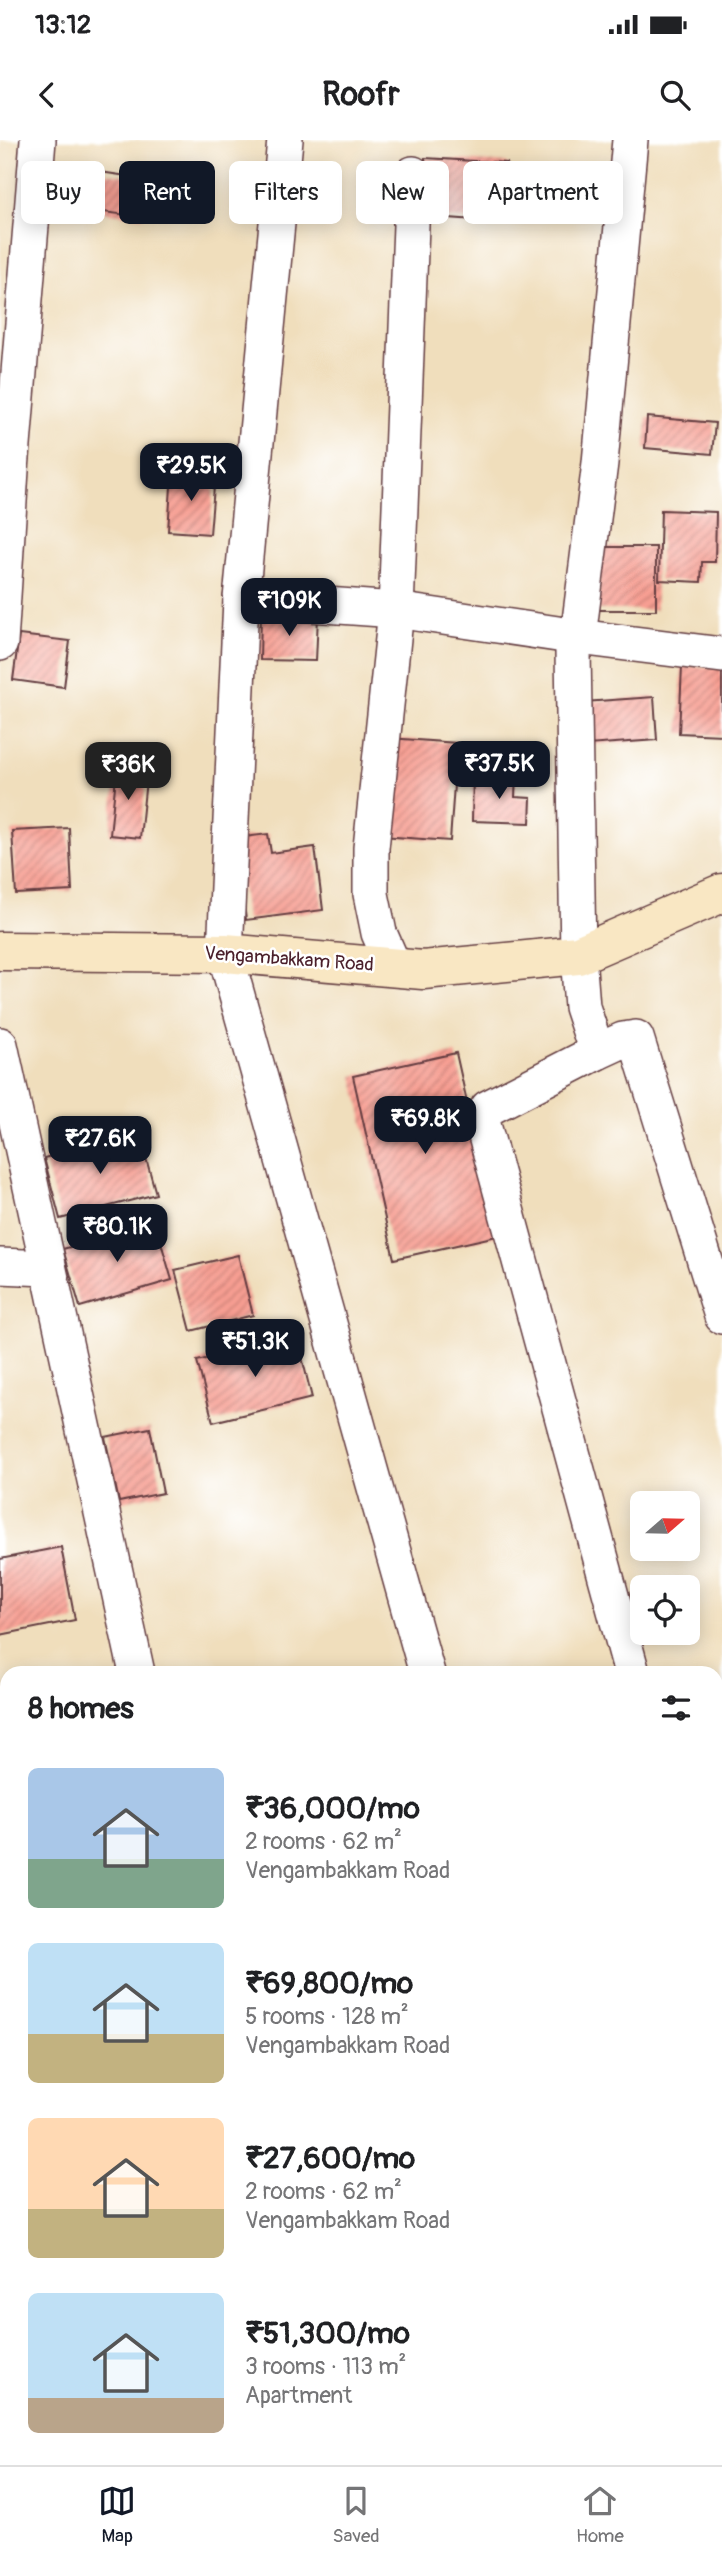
<!DOCTYPE html>
<html lang="en">
<head>
<meta charset="utf-8">
<style>
	:root { --surface:#fff; --page:#f2f2f2; --text:#202124; --muted:#757577; --line:#e0e0e0; --accent:#111827 }
	body { margin:0; font-family:Pangolin,sans-serif; background:var(--page); color:var(--text); height:100vh; display:flex; flex-direction:column; font-size:26px; white-space:nowrap }
	* { box-sizing:border-box; margin:0 }
	p { font-size:23px; color:var(--muted) }
	.icon { flex:none; width:38px; height:38px; fill:none; stroke:currentColor; stroke-width:2; stroke-linecap:round; stroke-linejoin:round }
	.map { position:relative; flex:1; overflow:hidden }
	.sheet { position:absolute; left:0px; top:1526px; width:723px; height:800px; display:flex; flex-direction:column; background:var(--surface); border-radius:21px 21px 0 0; box-shadow:0 4px 18px #0003 }
	.sheet>* { flex:none }
	.guide { position:absolute; left:21px; top:21px; width:681px; height:63px; display:flex; gap:14px }
	.needle { width:46px; rotate:70deg }
	.buttons { position:absolute; left:630px; top:1351px; display:grid; gap:14px }
	.buttons a { display:grid; place-items:center; width:70px; height:70px; border-radius:10px; background:var(--surface); box-shadow:0 4px 18px #0003; font-size:35px }
	.price { position:absolute; translate:-50% -60px; padding:0 16px; border-radius:14px; background:var(--accent); color:#fff; font-size:23px; line-height:46px; filter:drop-shadow(0 2px 4px #0008) }
	.price::after { content:''; position:absolute; left:50%; top:42px; width:21px; height:16px; margin-left:-10px; background:inherit; clip-path:polygon(0 0,100% 0,50% 100%) }
	.price.active { background:#222; color:#fff }
	ul { padding:0; list-style:none }
	li { display:flex; align-items:center; gap:21px; height:175px; padding:0 28px }
	li span { display:grid; place-items:center; flex:none; width:196px; height:140px; border-radius:10px; color:#555 }
	li>.icon { margin-inline-start:auto }
	span .icon { width:84px; height:84px; fill:#fffc; stroke-width:1 }
	li b { font-size:30px }
	h2 { display:flex; justify-content:space-between; align-items:center; height:84px; padding:0 28px; font-size:30px }
	.tag { padding:0 24px; border-radius:10px; background:var(--surface); box-shadow:0 4px 18px #0003; font-size:24px; line-height:63px }
	.tag.active { background:var(--accent); color:#fff }
	.status { display:flex; justify-content:space-between; align-items:center; height:49px; padding:0 35px; background:var(--surface); direction:ltr }
	.status svg { height:19px; fill:currentColor }
	header { display:flex; justify-content:space-between; align-items:center; height:91px; padding:0 28px; background:var(--surface); font-size:32px; font-weight:700 }
	.dock { display:flex; justify-content:space-around; align-items:center; height:98px; border-top:2px solid var(--line); background:var(--surface); font-size:19px; color:var(--muted) }
	.dock a { display:grid; justify-items:center; gap:4px }
	.dock .active { color:var(--accent) }
	.map>svg:first-child { display:block }
</style>
</head>
<body>
<div class="status"><b>13:12</b><svg viewBox="0 0 49 12"><path d="M0 12V9h3v3zM5 12V6h3v6zM10 12V3h3v9zM15 12V0h3v12zM26 1h20v11H26zM47 4h2v5h-2z"/></svg></div>
<header><svg class="icon" aria-label="back" viewBox="0 0 24 24"><path d="M15 5l-7 7 7 7"/></svg>Roofr<svg class="icon" aria-label="search" viewBox="0 0 24 24"><circle cx="10" cy="10" r="6"/><path d="M15 15l6 6"/></svg></header>
<div class="map">
<svg width="722" height="2325" viewBox="0 0 722 2325">
	<defs>
		<pattern id="building-hatch" width="6" height="6" patternUnits="userSpaceOnUse" patternTransform="scale(1.75)"><rect width="6" height="6" fill="#f79e92"/><path d="M-1 1l2-2M0 6l6-6M5 7l2-2" fill="none" stroke="#ca8077"/></pattern>
	</defs>
	<rect width="100%" height="100%" fill="#fff"/>
	<filter id="ink" filterUnits="userSpaceOnUse"><feTurbulence type="fractalNoise" baseFrequency=".0143" numOctaves="2"/><feDisplacementMap in="SourceGraphic" scale="14" xChannelSelector="R" yChannelSelector="G"/><feConvolveMatrix kernelMatrix="1 2 1 2 8 2 1 2 1" color-interpolation-filters="sRGB"/></filter>
	<filter id="wash" filterUnits="userSpaceOnUse"><feTurbulence type="fractalNoise" baseFrequency=".00686" numOctaves="4" result="noise"/><feDisplacementMap in="SourceGraphic" scale="28" xChannelSelector="R" yChannelSelector="G"/><feGaussianBlur stdDeviation="1.57" result="paint"/><feColorMatrix in="noise" values="0 0 0 0 0 0 0 0 0 0 0 0 0 0 0 0 0 1.4 0 .05"/><feComposite in="paint" operator="in"/></filter>
	<g filter="url(#wash)">
		<rect width="100%" height="100%" fill="#f0debc"/>
		<g id="blocks">
			<g fill="url(#building-hatch)">
				<polygon points="425,18 507,23 503,82 421,76"/>
				<polygon points="93,31 148,39 143,77 87,70"/>
				<polygon points="647,277 715,283 712,314 645,308"/>
				<polygon points="172,332 215,335 210,394 168,391"/>
				<polygon points="661,370 716,372 715,422 702,422 701,442 659,440"/>
				<rect x="599" y="407" width="57" height="63"/>
				<polygon points="261,474 318,476 316,521 260,520"/>
				<polygon points="19,495 70,501 64,547 13,540"/>
				<polygon points="682,526 722,528 722,595 679,593"/>
				<polygon points="654,557 657,600 587,605 584,562"/>
				<polygon points="389,598 457,603 450,701 382,696"/>
				<polygon points="117,627 147,630 140,698 110,695"/>
				<polygon points="473,635 516,636 515,657 531,658 530,683 472,681"/>
				<polygon points="69,688 72,751 16,754 12,691"/>
				<polygon points="268,694 271,713 315,707 323,770 246,780 236,698"/>
				<polygon points="456,913 497,1096 394,1119 353,936"/>
				<polygon points="139,993 156,1054 60,1079 44,1018"/>
				<polygon points="155,1082 172,1140 80,1167 63,1109"/>
				<polygon points="238,1115 253,1175 191,1191 175,1130"/>
				<polygon points="297,1197 312,1258 213,1282 197,1221"/>
				<polygon points="150,1288 163,1353 119,1362 105,1297"/>
				<polygon points="61,1407 75,1480 0,1495 0,1419"/>
				<polygon points="48,2319 123,2319 124,2325 50,2325"/>
				<polygon points="432,2319 490,2319 490,2320 469,2325 434,2325"/>
			</g>
		</g>
	</g>
	<g filter="url(#ink)">
		<use href="#blocks" fill-opacity="0" stroke="#633c41" stroke-width="2"/>
		<g fill="none" stroke-linecap="round" stroke-linejoin="round">
			<g stroke="#633c41" stroke-width="38">
				<g id="minor">
					<polyline points="285,0 241,459 225,813 427,1533"/>
					<polyline points="241,459 396,470 578,497 722,515"/>
					<polyline points="0,503 11,330 38,0"/>
					<polyline points="394,827 379,793 371,754 371,708 396,470 413,34"/>
					<polyline points="0,905 137,1533"/>
					<polyline points="597,912 582,867 578,815 573,511 578,497 600,323 630,0"/>
					<polyline points="0,1126 47,1128"/>
					<polyline points="632,1533 482,981 488,968 597,912 623,900 636,898 722,1176"/>
					<polyline points="716,1792 722,1792"/>
					<polyline points="0,1909 7,1907"/>
					<polyline points="716,2087 722,2086"/>
					<polyline points="0,2187 7,2220"/>
					<polyline points="0,2272 7,2270"/>
					<polyline points="26,2319 27,2325"/>
					<polyline points="376,2319 377,2325"/>
					<polyline points="641,2319 643,2325"/>
				</g>
			</g>
			<g stroke="#633c41" stroke-width="41">
				<polyline id="secondary" points="0,811 225,813 423,830 578,815 722,753"/>
			</g>
			<use href="#minor" stroke="#fff" stroke-width="35"/>
			<use href="#secondary" stroke="#f9e7c3" stroke-width="38"/>
		</g>
	</g>
	<g text-anchor="middle" dominant-baseline="central" stroke-width="5" stroke-linejoin="round" paint-order="stroke">
		<g font-size="19" fill="#4a1f2b" stroke="#fff">
			<text transform="translate(289 819) rotate(4)">Vengambakkam Road</text>
		</g>
	</g>
</svg>
<div class="buttons">
<a><svg class="needle" viewBox="-14 -14 28 28"><path d="M0-13l5 13h-10z" fill="#e53935"/><path d="M0 13l5-13h-10z" fill="#757577"/></svg></a>
<a><svg class="icon" aria-label="locate" viewBox="0 0 24 24"><circle cx="12" cy="12" r="6"/><path d="M12 2v4M12 18v4M2 12h4M18 12h4"/></svg></a>
</div>
<b class="price" style="left:191px;top:363px">₹29.5K</b>
<b class="price" style="left:289px;top:498px">₹109K</b>
<b class="price" style="left:499px;top:661px">₹37.5K</b>
<b class="price active" style="left:128px;top:662px">₹36K</b>
<b class="price" style="left:425px;top:1016px">₹69.8K</b>
<b class="price" style="left:100px;top:1036px">₹27.6K</b>
<b class="price" style="left:117px;top:1124px">₹80.1K</b>
<b class="price" style="left:255px;top:1239px">₹51.3K</b>
<div class="guide">
<a class="tag">Buy</a>
<a class="tag active">Rent</a>
<a class="tag">Filters</a>
<a class="tag">New</a>
<a class="tag">Apartment</a>
</div>
<section class="sheet">
<h2>8 homes<svg class="icon" aria-label="filters" viewBox="0 0 24 24"><path d="M4 7h16M4 17h16"/><circle cx="9" cy="7" r="2"/><circle cx="15" cy="17" r="2"/></svg></h2>
<ul>
<li><span style="background:linear-gradient(#a9c7e8 65%,#7fa58c 0)"><svg class="icon" aria-label="home" viewBox="0 0 24 24"><path d="M3 11l9-7 9 7M6 9v11h12V9"/></svg></span><div><b>₹36,000/mo</b><p>2 rooms · 62 m²</p><p>Vengambakkam Road</p></div></li>
<li><span style="background:linear-gradient(#bfe0f5 65%,#c2b280 0)"><svg class="icon" aria-label="home" viewBox="0 0 24 24"><path d="M3 11l9-7 9 7M6 9v11h12V9"/></svg></span><div><b>₹69,800/mo</b><p>5 rooms · 128 m²</p><p>Vengambakkam Road</p></div></li>
<li><span style="background:linear-gradient(#ffd9b3 65%,#c2b280 0)"><svg class="icon" aria-label="home" viewBox="0 0 24 24"><path d="M3 11l9-7 9 7M6 9v11h12V9"/></svg></span><div><b>₹27,600/mo</b><p>2 rooms · 62 m²</p><p>Vengambakkam Road</p></div></li>
<li><span style="background:linear-gradient(#bfe0f5 75%,#b9a48a 0)"><svg class="icon" aria-label="home" viewBox="0 0 24 24"><path d="M3 11l9-7 9 7M6 9v11h12V9"/></svg></span><div><b>₹51,300/mo</b><p>3 rooms · 113 m²</p><p>Apartment</p></div></li>
</ul>
</section>
</div>
<nav class="dock">
<a class="active"><svg class="icon" aria-label="map" viewBox="0 0 24 24"><path d="M3 6l6-2 6 2 6-2v14l-6 2-6-2-6 2zM9 4v14M15 6v14"/></svg>Map</a>
<a><svg class="icon" aria-label="saved" viewBox="0 0 24 24"><path d="M7 4h10v16l-5-4-5 4z"/></svg>Saved</a>
<a><svg class="icon" aria-label="home" viewBox="0 0 24 24"><path d="M3 11l9-7 9 7M6 9v11h12V9"/></svg>Home</a>
</nav>
</body>
</html>
